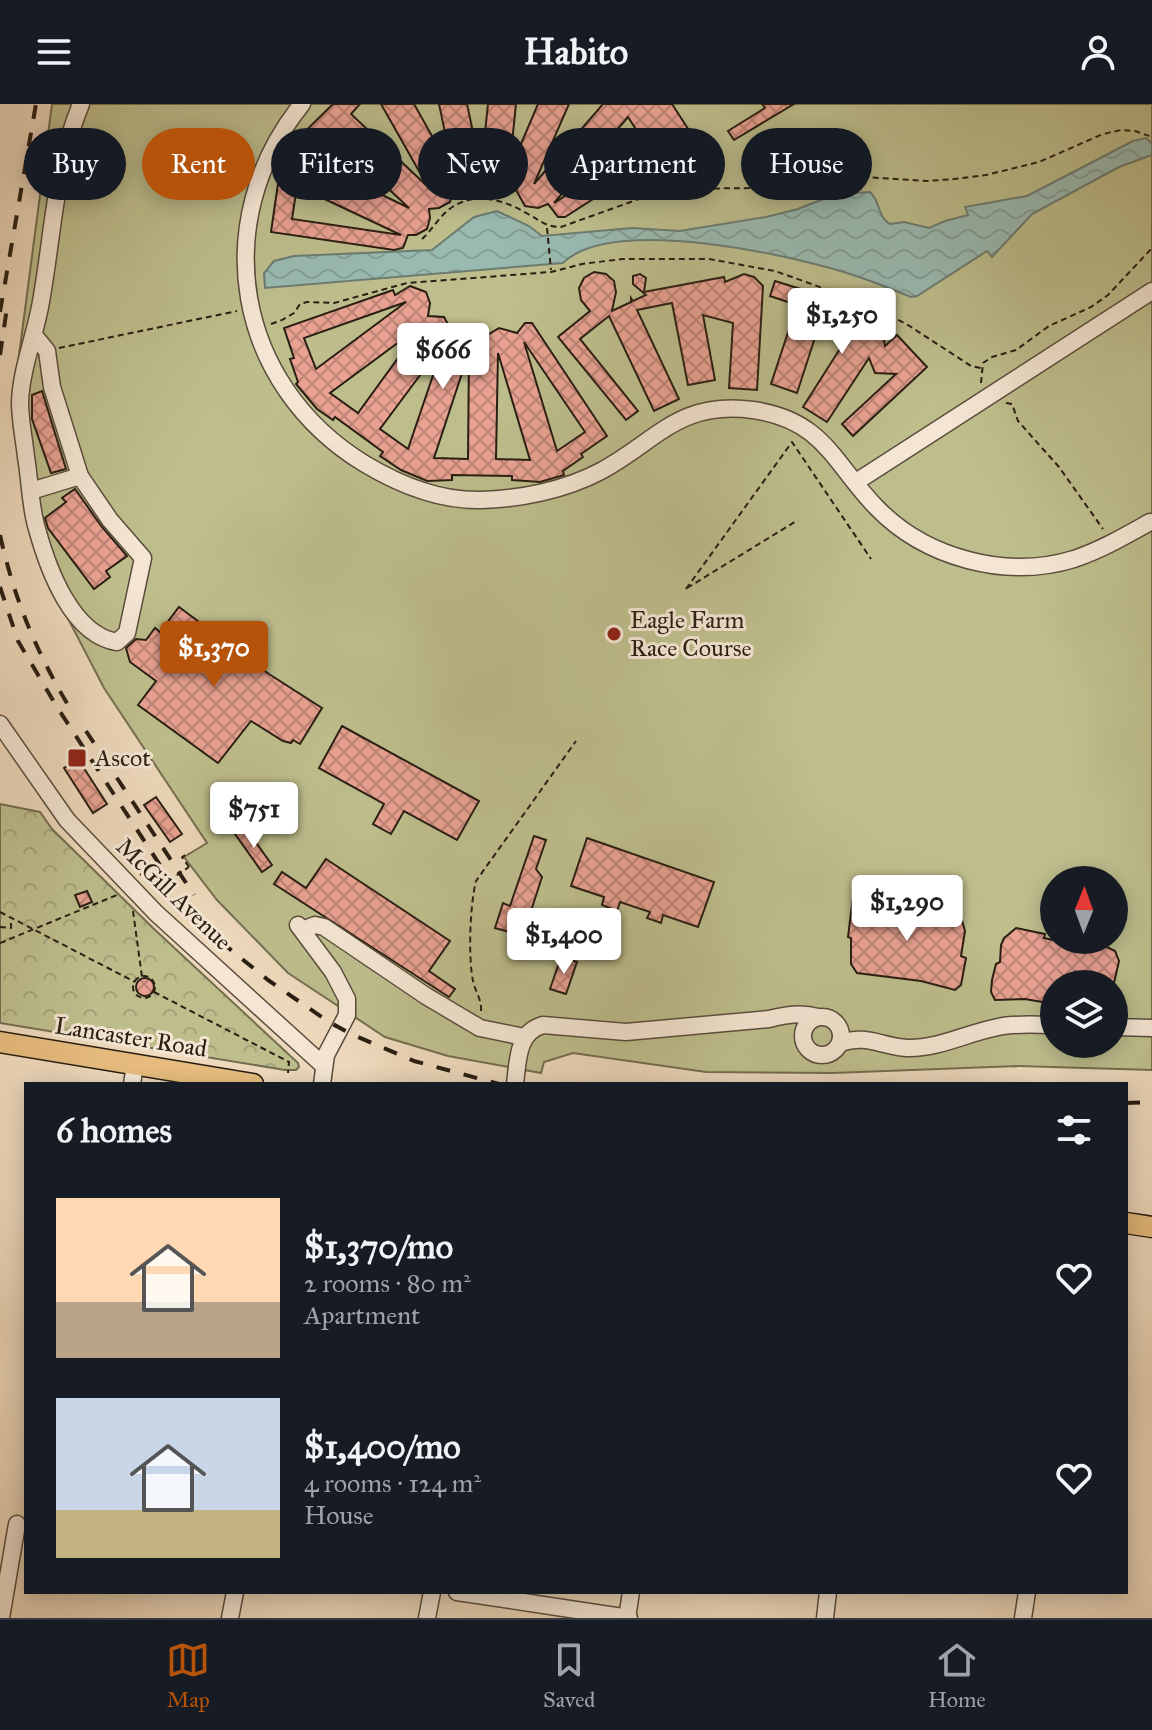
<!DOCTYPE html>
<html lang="en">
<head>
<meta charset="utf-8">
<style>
	:root { --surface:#171b24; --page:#242831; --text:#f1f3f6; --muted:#9ea1a6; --line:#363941; --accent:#b45309 }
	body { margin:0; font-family:"IM FELL Great Primer",serif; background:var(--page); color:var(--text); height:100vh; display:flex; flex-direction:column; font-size:30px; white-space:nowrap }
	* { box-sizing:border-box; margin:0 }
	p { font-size:26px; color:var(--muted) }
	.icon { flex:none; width:44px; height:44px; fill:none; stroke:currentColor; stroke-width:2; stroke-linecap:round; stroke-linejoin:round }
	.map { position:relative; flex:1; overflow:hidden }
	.panel { position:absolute; left:24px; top:978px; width:1104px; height:512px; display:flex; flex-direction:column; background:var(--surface); border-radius:0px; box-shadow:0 4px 20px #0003 }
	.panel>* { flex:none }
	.top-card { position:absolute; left:24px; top:24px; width:1104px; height:72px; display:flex; gap:16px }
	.needle { width:52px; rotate:1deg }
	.controls { position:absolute; left:1040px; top:762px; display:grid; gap:16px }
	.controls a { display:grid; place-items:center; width:88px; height:88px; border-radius:50%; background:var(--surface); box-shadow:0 4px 20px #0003; font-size:40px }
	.price { position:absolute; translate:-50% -68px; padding:0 18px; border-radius:8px; background:#fff; color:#222; font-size:26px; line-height:52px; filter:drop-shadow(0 2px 4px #0008) }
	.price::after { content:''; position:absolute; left:50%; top:48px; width:24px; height:18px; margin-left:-12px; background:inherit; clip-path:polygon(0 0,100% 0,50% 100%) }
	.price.current { background:var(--accent); color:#fff }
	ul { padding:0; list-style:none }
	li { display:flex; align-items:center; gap:24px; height:200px; padding:0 32px }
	li span { display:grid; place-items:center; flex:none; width:224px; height:160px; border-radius:0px; color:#555 }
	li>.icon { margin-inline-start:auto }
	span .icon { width:96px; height:96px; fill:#fffc; stroke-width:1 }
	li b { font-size:34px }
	h2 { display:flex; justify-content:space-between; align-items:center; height:96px; padding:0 32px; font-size:34px }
	.pill { padding:0 28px; border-radius:36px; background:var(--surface); box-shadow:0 4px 20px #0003; font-size:28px; line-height:72px }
	.pill.current { background:var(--accent); color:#fff }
	header { display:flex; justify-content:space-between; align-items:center; height:104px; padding:0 32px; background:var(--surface); font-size:36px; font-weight:700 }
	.menu { display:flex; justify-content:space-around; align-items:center; height:112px; border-top:2px solid var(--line); background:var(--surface); font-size:22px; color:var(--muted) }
	.menu a { display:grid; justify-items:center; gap:4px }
	.menu .current { color:var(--accent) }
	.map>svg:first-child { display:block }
</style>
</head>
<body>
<header><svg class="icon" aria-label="menu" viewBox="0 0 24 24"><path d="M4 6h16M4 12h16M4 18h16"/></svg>Habito<svg class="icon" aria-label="person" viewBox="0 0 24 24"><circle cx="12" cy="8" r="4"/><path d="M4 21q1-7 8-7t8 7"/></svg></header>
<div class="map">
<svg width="1152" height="1514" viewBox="0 0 1152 1514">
	<defs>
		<pattern id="park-crowns" width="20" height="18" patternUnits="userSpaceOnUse" patternTransform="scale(2)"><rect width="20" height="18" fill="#bebe8d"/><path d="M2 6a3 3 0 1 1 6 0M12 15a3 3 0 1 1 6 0" fill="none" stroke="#a3a379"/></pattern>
		<pattern id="water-waves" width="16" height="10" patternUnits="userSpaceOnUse" patternTransform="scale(2)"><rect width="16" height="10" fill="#99bab1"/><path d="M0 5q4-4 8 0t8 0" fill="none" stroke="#849f97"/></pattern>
		<pattern id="building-cross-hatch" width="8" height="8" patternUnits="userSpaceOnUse" patternTransform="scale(2)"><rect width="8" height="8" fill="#e9a292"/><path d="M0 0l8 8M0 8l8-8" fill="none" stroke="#bd8376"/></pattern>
	</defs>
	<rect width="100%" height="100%" fill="#eed9bc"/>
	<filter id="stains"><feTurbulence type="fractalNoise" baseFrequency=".0025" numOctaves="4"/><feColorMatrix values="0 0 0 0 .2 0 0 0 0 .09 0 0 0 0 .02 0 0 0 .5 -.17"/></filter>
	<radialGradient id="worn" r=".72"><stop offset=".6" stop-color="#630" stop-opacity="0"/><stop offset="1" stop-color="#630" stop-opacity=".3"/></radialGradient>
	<path fill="#bebe8d" stroke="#746e50" stroke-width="2" fill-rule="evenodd" d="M52 0H1152V966L1018 962 833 969 706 968 573 949 544 958 541 969 448 952 385 933 288 869 217 796 184 753 207 739 104 584 48 476 13 297ZM1054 776H1114V836H1054ZM1054 880H1114V940H1054Z"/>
	<polygon fill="url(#park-crowns)" stroke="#746e50" stroke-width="2" points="0,700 40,708 52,725 153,824 298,959 299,963 296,966 285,966 0,919"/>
	<path fill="url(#water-waves)" stroke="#6c7c71" stroke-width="2" d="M1146 34 1152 40V51L1119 63 1032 110 992 153 987 147 917 192 911 193C893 186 877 179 859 173 798 152 613 110 563 159L265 184 264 169 274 157 294 152 432 146 474 113 497 107 529 122 542 132 632 124 680 127 766 113 798 105 836 90 870 88C881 98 877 113 890 120L904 118 929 124 945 117 968 111 965 103 1027 92 1133 37Z"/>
	<g fill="url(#building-cross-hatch)" stroke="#291e12" stroke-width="2" fill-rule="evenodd">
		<path d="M333 0H360L351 10 428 83 381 0H414L454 71 439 0H467L481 66 488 0H516L509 68 538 0H569L534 80 603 0H672L692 31 684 37 700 50 704 61 696 75 683 78 673 71 668 47 565 113H558L548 100 538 104 525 102 516 86 499 90 485 80 471 90 455 81 450 98 439 104 429 105 430 114 427 125 416 131H408L403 144 394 146 271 128 279 73 275 71 287 45ZM628 13 646 41 554 99ZM331 31 409 104 308 55ZM297 82 401 131 292 115Z"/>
		<polygon points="762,0 794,0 734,36 728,27 765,4"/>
		<polygon points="594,168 606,170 614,177 616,188 612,207 631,198 631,194 633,197 646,191 633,180 633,172 640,170 646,174 644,188 724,173 725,178 744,170 754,173 763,182 757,286 729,284 733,219 703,211 715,276 688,281 672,199 637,206 679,295 654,307 609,212 580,235 638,307 626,316 558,233 590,207 581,196 579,184 584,174"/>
		<polygon points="775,177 855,202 853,207 873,210 881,219 885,242 897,231 927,263 853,332 842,320 896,270 875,269 869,254 827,318 803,303 848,232 847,217 823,209 797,289 771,280 797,201 770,192"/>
		<path d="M410 182 426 188 430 199 428 212 444 213 452 228 470 224 484 233 499 224 517 229 525 219H532L607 332 581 350 583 353 563 367 564 371 540 378 512 376V372L452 371V376L427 377 401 366 380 352 383 348 335 313 333 316 317 305 296 280 298 278 290 255 294 254 284 224 393 186 395 191ZM406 198 316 265 304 234ZM422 221 358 309 330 289ZM524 238 585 328 557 347ZM444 239 408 345 380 325ZM469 248 468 355 434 354ZM498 249 530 356 496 355Z"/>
		<polygon points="42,287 66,365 51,369 32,315 32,291"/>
		<polygon points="75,385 102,423 127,452 106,467 110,473 94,485 48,424 45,414 66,398 62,394"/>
		<polygon points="179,503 269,570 322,604 300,640 293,636 291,639 283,637 251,617 218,659 138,601 156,577 130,558 126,544 136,535 146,536 155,524 160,528"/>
		<polygon points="342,622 479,697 457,736 404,707 391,730 373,720 384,700 319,664"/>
		<polygon points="78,655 107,700 93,709 64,664"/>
		<polygon points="156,693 182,730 170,738 144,701"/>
		<polygon points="245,723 272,761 262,768 235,730"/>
		<polygon points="534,732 546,736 536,765 542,773 530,810 571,823 564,843 495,824 503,799 510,802"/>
		<polygon points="587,734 714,778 698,823 663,811 661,819 647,814 650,808 620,798 617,807 602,801 604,793 571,782"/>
		<polygon points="326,755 450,837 429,867 455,885 449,893 274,780 282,768 306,784"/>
		<polygon points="87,787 92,798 80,803 75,791"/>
		<polygon points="853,793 961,813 965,827 961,852 966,854 961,881 955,886 921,877 857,869 851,860 851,834 848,833"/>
		<polygon points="1016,824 1045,830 1044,834 1075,841 1107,843 1115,847 1119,857 1114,879 1054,880 1054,900 1025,895 995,896 991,888 992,876 996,860 1000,858 1001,841 1004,834"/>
		<polygon points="561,853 577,858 566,890 550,885"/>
		<circle cx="145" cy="883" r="9"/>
	</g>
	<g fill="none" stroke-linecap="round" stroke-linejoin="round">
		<g stroke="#5a4d3c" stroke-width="19">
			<g id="minor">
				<path d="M302 0C207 118 235 281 365 360 400 381 440 397 481 396 521 395 565 386 601 367 657 337 679 296 753 306 824 316 834 360 876 403 925 454 1006 476 1074 455 1101 446 1125 432 1150 418"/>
				<path d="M34 231 47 247 52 283 80 372 110 416 143 454 127 529 117 538C72 531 48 465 37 425 30 402 30 376 26 353 24 334 20 317 20 298 21 267 34 234 40 203 53 134 54 65 81 0"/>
				<polyline points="856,378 1152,187"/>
				<polyline points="31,387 80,372"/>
				<polyline points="0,620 67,716 156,809 324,962"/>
				<polyline points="298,821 333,868 347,895 347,911 326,951 322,980"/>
				<polyline points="302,826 315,821 324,823 426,892 480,924 524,933"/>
				<circle cx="822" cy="932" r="19"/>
				<polyline points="1114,923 1152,924"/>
				<path d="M840 939C867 930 880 942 907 944 938 945 967 929 998 923 1016 919 1035 921 1054 921"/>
				<polyline points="132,980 135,961"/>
				<path d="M515 980C518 957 517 928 543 921L626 928 769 915C786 911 801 908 818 913"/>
				<polyline points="457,1488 629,1514"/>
				<polyline points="1,1514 17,1420"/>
				<polyline points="230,1514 235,1488"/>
				<polyline points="427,1514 432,1488"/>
				<polyline points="627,1514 631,1488"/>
				<polyline points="825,1514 828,1488"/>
				<polyline points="1023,1514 1027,1488"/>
			</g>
		</g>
		<g stroke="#291e12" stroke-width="23">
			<g id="major">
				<polyline points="0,938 253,980"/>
				<polyline points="1126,1119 1152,1123"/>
			</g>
		</g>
		<g stroke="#291e12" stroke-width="2" stroke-dasharray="6 4" stroke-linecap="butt">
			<polyline points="547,124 551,166"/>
			<path d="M422 135C431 127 438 115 447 107 472 86 503 95 528 110 541 117 546 123 561 123L667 85 755 84 831 71 927 77 954 75 986 71 1039 58 1103 30 1121 26 1135 27 1152 33"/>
			<polyline points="271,220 282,216 294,209 300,200 307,198 334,199 407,179 551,168 582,160 622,155 709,155 775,167 865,199 908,221 971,262 981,264"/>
			<polyline points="59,244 237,207"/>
			<polyline points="981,279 983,259 992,253 1016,246 1049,222 1091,203 1108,191 1152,144"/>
			<polyline points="1006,299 1012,300 1018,317 1059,363 1103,425"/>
			<polyline points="687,484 798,416"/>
			<polyline points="686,485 792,338 871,455"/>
			<polyline points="189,763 182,753 189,749"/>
			<polyline points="149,766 160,782"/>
			<polyline points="145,768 156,786"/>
			<polyline points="140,771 154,761"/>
			<polyline points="133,807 142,873"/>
			<polyline points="0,808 135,878"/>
			<polyline points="0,823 11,824 11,815"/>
			<polyline points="0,839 117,791"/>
			<circle cx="144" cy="883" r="11"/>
			<polyline points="154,888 289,958 288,969"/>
			<path d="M481 907C482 896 475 887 473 877 468 852 470 801 476 777L576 637"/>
		</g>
		<use href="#minor" stroke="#f4e6d3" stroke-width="16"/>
		<use href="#major" stroke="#e7bc7e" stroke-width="20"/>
		<g stroke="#291e12" stroke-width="4" stroke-dasharray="14 14" stroke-linecap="butt">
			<polyline points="0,208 36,0"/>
			<polyline points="0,251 8,197"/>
			<path d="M0 431C14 494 35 545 68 601"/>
			<polyline points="0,483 18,537 57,603 171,778 220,837 268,876 329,918 351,930 414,957 499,980"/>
			<polyline points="86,627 194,791"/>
			<polyline points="1126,999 1152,998"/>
		</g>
		<polyline stroke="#291e12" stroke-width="2" stroke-dasharray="6 4" stroke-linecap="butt" points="160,782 189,763"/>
	</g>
	<g fill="#8f2418" stroke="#f4e6d3" stroke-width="3">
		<circle cx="614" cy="530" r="8"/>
		<rect x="67" y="644" width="20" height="20" rx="4"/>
	</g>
	<g text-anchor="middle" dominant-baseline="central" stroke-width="6" stroke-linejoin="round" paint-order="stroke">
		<g font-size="24" fill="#291e12" stroke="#f4e6d3" text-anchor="start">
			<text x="630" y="516">Eagle Farm<tspan x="630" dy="28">Race Course</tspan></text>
			<text x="95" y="654">Ascot</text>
		</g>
		<g font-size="24" fill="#291e12" stroke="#f4e6d3">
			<text transform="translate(174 790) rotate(44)">McGill Avenue</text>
			<text transform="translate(131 933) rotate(9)">Lancaster Road</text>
		</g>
	</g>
	<rect width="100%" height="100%" filter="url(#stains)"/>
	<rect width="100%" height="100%" fill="url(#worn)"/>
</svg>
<div class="controls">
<a><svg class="needle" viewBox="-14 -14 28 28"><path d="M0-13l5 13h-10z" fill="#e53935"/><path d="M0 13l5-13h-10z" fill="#9ea1a6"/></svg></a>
<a><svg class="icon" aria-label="layers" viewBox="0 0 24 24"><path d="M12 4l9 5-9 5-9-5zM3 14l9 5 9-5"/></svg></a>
</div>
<b class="price" style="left:842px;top:252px">$1,250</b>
<b class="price" style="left:443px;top:287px">$666</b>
<b class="price current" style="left:214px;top:585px">$1,370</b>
<b class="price" style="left:254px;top:746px">$751</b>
<b class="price" style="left:907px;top:839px">$1,290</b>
<b class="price" style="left:564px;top:872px">$1,400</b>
<div class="top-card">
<a class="pill">Buy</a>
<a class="pill current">Rent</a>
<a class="pill">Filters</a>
<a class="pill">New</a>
<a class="pill">Apartment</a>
<a class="pill">House</a>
</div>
<section class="panel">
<h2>6 homes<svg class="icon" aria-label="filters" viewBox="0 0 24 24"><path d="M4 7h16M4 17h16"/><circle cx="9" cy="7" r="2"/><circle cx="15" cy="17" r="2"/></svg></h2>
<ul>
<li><span style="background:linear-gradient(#ffd9b3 65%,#b9a48a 0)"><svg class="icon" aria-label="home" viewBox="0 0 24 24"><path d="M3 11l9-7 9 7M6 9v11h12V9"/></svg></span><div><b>$1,370/mo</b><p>2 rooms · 80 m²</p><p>Apartment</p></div><svg class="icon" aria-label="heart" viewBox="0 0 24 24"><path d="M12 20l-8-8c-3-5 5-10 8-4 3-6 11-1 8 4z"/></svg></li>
<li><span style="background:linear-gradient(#c9d6e8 70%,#c2b280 0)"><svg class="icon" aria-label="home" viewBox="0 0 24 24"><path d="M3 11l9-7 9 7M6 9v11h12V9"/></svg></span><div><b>$1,400/mo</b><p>4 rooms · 124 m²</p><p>House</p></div><svg class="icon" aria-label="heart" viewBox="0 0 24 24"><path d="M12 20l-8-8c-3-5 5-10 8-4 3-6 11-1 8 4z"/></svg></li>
</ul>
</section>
</div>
<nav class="menu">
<a class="current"><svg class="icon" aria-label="map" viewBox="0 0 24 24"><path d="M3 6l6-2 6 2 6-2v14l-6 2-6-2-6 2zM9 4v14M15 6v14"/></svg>Map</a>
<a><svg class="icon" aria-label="saved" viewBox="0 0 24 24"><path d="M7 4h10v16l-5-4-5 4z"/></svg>Saved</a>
<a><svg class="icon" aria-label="home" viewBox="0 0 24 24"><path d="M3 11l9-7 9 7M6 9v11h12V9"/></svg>Home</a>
</nav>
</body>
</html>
